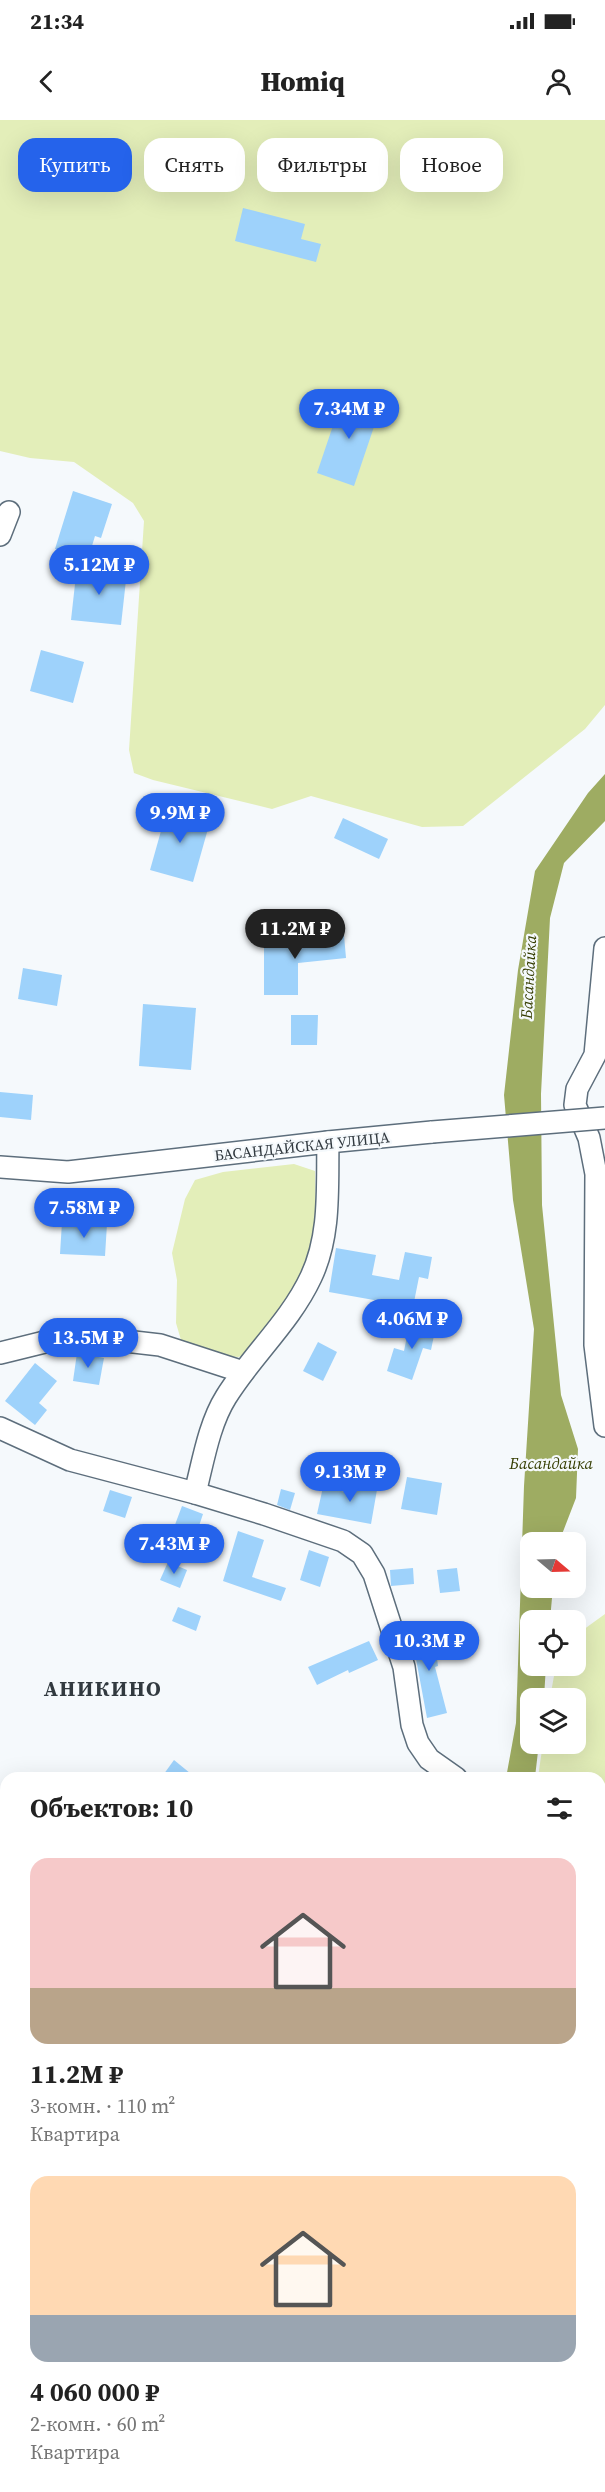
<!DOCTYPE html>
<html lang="ru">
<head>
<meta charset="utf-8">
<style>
	:root { --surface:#fff; --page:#f6f6f6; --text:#222; --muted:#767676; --accent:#2563eb }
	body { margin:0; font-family:"Source Serif 4",serif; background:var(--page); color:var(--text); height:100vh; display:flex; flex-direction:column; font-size:22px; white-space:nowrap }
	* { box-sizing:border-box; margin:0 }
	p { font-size:20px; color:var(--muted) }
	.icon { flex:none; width:33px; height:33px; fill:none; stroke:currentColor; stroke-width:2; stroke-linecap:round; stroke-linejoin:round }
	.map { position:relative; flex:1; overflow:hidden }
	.details { position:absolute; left:0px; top:1652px; width:606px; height:722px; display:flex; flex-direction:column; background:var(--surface); border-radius:18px 18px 0 0; box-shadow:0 6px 24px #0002 }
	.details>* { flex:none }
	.banner { position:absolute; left:18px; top:18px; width:570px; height:54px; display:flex; gap:12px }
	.needle { width:39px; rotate:109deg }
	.fabs { position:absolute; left:520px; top:1412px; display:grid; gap:12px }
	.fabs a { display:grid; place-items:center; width:66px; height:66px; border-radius:12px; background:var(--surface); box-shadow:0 6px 24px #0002; font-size:30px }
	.price { position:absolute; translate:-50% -51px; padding:0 14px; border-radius:21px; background:var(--accent); color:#fff; font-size:20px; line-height:39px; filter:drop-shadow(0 2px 3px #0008) }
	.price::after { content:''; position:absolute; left:50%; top:36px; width:18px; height:14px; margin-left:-9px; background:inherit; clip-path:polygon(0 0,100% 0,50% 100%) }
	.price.on { background:#222; color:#fff }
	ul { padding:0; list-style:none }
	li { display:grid; align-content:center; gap:12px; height:318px; padding:0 30px }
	li span { display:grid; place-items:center; height:186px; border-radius:18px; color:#555 }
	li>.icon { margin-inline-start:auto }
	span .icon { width:108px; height:108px; fill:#fffc; stroke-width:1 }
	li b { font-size:26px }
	h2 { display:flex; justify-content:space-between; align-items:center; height:72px; padding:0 30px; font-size:26px }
	.chip { padding:0 21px; border-radius:18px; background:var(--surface); box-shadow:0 6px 24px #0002; font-size:21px; line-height:54px }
	.chip.on { background:var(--accent); color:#fff }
	.status { display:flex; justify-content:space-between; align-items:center; height:42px; padding:0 30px; background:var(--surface); direction:ltr }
	.status svg { height:16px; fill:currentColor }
	header { display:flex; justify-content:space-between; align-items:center; height:78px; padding:0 30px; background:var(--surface); font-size:27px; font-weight:800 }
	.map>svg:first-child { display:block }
</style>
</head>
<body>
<div class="status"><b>21:34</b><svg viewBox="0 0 49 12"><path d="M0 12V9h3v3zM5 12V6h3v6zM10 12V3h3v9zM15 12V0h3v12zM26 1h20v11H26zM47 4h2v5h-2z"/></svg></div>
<header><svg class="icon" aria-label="back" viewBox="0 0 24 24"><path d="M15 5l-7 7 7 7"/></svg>Homiq<svg class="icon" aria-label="person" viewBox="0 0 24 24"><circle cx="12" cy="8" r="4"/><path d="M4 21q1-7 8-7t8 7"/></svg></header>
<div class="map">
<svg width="605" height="2372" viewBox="0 0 605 2372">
	<rect width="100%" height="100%" fill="#f5f9fc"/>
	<g fill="#e3eeb9">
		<polygon points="0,0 605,0 605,585 585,609 463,706 422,707 311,676 272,689 153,660 134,653 129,630 144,401 133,383 74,342 30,338 0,331"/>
		<polygon points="294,1044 315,1051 316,1098 309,1143 256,1233 238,1237 217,1235 194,1228 181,1220 176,1203 177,1160 172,1133 185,1079 195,1060 223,1052"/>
		<polygon points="605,1494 605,2372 470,2372 470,2367 600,2367 600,1658 538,1657 543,1623 576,1623 576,1578 550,1578 556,1545 576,1545 576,1515"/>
		<polygon points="6,2326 6,2367 146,2367 143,2372 0,2372 0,2330"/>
	</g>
	<g fill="#9eac62">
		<polygon points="605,654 605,701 564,743 550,798 541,974 542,1085 561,1275 578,1329 576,1378 559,1422 531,1422 531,1467 553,1467 550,1500 531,1500 531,1545 546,1545 544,1578 531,1578 531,1623 539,1623 535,1657 506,1658 516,1603 524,1366 534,1209 513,1080 504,975 518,850 535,751 588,673"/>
		<polygon points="0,1947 6,1948 6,1975 0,1974"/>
	</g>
	<g fill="#9ed2fb">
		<polygon points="243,88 305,104 301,119 321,124 316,142 235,121"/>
		<polygon points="344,273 381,286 354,366 317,353"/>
		<polygon points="73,371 112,384 101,418 95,416 88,439 55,429"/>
		<polygon points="77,446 127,451 121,505 71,500"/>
		<polygon points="41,530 84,542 73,583 30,571"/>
		<polygon points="168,686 211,698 193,762 150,750"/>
		<polygon points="343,698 388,719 379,739 334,718"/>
		<polygon points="344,815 346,838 298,843 298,875 264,875 264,816 297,816 297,819"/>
		<polygon points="23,848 62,855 57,886 18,879"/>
		<polygon points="143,884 196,888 191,950 139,946"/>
		<polygon points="291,895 318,895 317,925 291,925"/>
		<polygon points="0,972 33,975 31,1000 0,997"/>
		<polygon points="62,1102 107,1104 105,1136 60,1134"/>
		<polygon points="336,1128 376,1135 372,1155 399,1160 405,1132 432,1137 428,1159 419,1157 413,1187 329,1172"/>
		<polygon points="410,1201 436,1206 431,1230 423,1228 412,1260 387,1251 394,1228 404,1231"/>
		<polygon points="318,1222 337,1232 323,1261 303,1251"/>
		<polygon points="77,1233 104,1238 99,1265 73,1261"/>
		<polygon points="35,1243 57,1261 39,1283 47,1290 35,1305 5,1281"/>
		<polygon points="407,1357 442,1363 437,1395 401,1389"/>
		<polygon points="358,1360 378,1364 371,1404 317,1394 323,1367 355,1374"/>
		<polygon points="281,1369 295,1373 290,1390 277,1385"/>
		<polygon points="110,1370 132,1377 125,1398 103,1391"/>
		<polygon points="182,1386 203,1394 195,1418 173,1410"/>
		<polygon points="238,1411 264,1420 252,1457 286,1468 281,1481 223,1461"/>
		<polygon points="146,1413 163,1419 155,1439 139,1433"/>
		<polygon points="309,1430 329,1437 320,1467 300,1460"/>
		<polygon points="168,1442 187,1450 180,1468 160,1460"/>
		<polygon points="413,1448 414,1464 391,1466 390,1450"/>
		<polygon points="457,1448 460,1471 440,1473 437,1450"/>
		<polygon points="178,1487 201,1496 196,1511 172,1501"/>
		<polygon points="433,1509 438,1546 435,1547 447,1593 427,1598 411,1512"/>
		<polygon points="369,1521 378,1540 349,1553 348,1550 317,1565 308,1547"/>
		<polygon points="174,1640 196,1658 161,1658"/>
	</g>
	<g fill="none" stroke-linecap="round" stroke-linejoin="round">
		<g stroke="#5d6e7c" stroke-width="24">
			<g id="minor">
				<polyline points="0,415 9,392"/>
				<polyline points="605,828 595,935 577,969 575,985 589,1018 596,1054 595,1225 605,1306"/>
				<polyline points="0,1047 68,1052 328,1022 432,1012"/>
				<polyline points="0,1233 73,1215 160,1225 243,1252"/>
				<polyline points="0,1308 70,1340 195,1373 264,1394 343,1421 362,1434 374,1454 404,1547 412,1605 418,1623 429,1639 456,1658"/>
				<path d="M195 1373C203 1342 209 1304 226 1277 252 1235 290 1202 311 1157 331 1115 327 1067 328 1022"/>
				<polyline points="0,2131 6,2136"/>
			</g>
		</g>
		<g stroke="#989ea2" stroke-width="3" stroke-dasharray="1.5 4.5" stroke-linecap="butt">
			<polyline points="600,1729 605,1716"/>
			<polyline points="600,2310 605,2309"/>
			<polyline points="522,2367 524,2372"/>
			<polyline points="149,2372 151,2367"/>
		</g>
		<use href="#minor" stroke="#fff" stroke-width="21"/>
		<g stroke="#5d6e7c" stroke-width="24" stroke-linecap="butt">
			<polyline id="minor-bridge" points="432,1012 605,998"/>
		</g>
		<use href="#minor-bridge" stroke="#fff" stroke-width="21"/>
	</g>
	<g text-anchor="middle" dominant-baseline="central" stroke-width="4.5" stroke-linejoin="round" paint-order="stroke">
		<g font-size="15" fill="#31393f" stroke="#f5f9fc">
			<text transform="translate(302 1026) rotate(-6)">БАСАНДАЙСКАЯ УЛИЦА</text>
		</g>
		<g font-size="16" font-style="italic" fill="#353d01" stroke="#f5f9fc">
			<text transform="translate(528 857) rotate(-87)">Басандайка</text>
			<text x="551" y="1343">Басандайка</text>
		</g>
		<g font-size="21" font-weight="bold" letter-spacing="1.5" fill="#31393f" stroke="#f5f9fc">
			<text x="103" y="1568">АНИКИНО</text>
		</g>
	</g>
</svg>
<div class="fabs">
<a><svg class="needle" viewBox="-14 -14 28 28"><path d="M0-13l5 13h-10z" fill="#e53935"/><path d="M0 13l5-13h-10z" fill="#767676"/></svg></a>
<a><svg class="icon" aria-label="locate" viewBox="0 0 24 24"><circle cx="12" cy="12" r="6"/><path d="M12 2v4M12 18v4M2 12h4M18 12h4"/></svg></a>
<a><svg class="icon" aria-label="layers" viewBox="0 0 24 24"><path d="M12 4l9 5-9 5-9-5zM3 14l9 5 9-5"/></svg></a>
</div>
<b class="price" style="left:349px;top:320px">7.34M ₽</b>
<b class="price" style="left:99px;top:476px">5.12M ₽</b>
<b class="price" style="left:180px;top:724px">9.9M ₽</b>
<b class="price on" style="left:295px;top:840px">11.2M ₽</b>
<b class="price" style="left:84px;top:1119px">7.58M ₽</b>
<b class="price" style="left:412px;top:1230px">4.06M ₽</b>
<b class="price" style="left:88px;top:1249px">13.5M ₽</b>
<b class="price" style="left:350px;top:1383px">9.13M ₽</b>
<b class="price" style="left:174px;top:1455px">7.43M ₽</b>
<b class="price" style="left:429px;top:1552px">10.3M ₽</b>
<div class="banner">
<a class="chip on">Купить</a>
<a class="chip">Снять</a>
<a class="chip">Фильтры</a>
<a class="chip">Новое</a>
</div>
<section class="details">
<h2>Объектов: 10<svg class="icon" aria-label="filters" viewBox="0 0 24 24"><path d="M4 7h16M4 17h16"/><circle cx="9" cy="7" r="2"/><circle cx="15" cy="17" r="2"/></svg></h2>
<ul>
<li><span style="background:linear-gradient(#f6c9c9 70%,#b9a48a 0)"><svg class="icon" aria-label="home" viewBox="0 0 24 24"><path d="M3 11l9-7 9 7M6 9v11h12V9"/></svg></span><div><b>11.2M ₽</b><p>3-комн. · 110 m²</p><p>Квартира</p></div></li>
<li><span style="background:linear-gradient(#ffd9b3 75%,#9aa5b1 0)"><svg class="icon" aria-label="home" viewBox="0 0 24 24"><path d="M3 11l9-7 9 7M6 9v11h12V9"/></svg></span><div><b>4 060 000 ₽</b><p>2-комн. · 60 m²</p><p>Квартира</p></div></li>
</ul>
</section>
</div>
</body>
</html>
